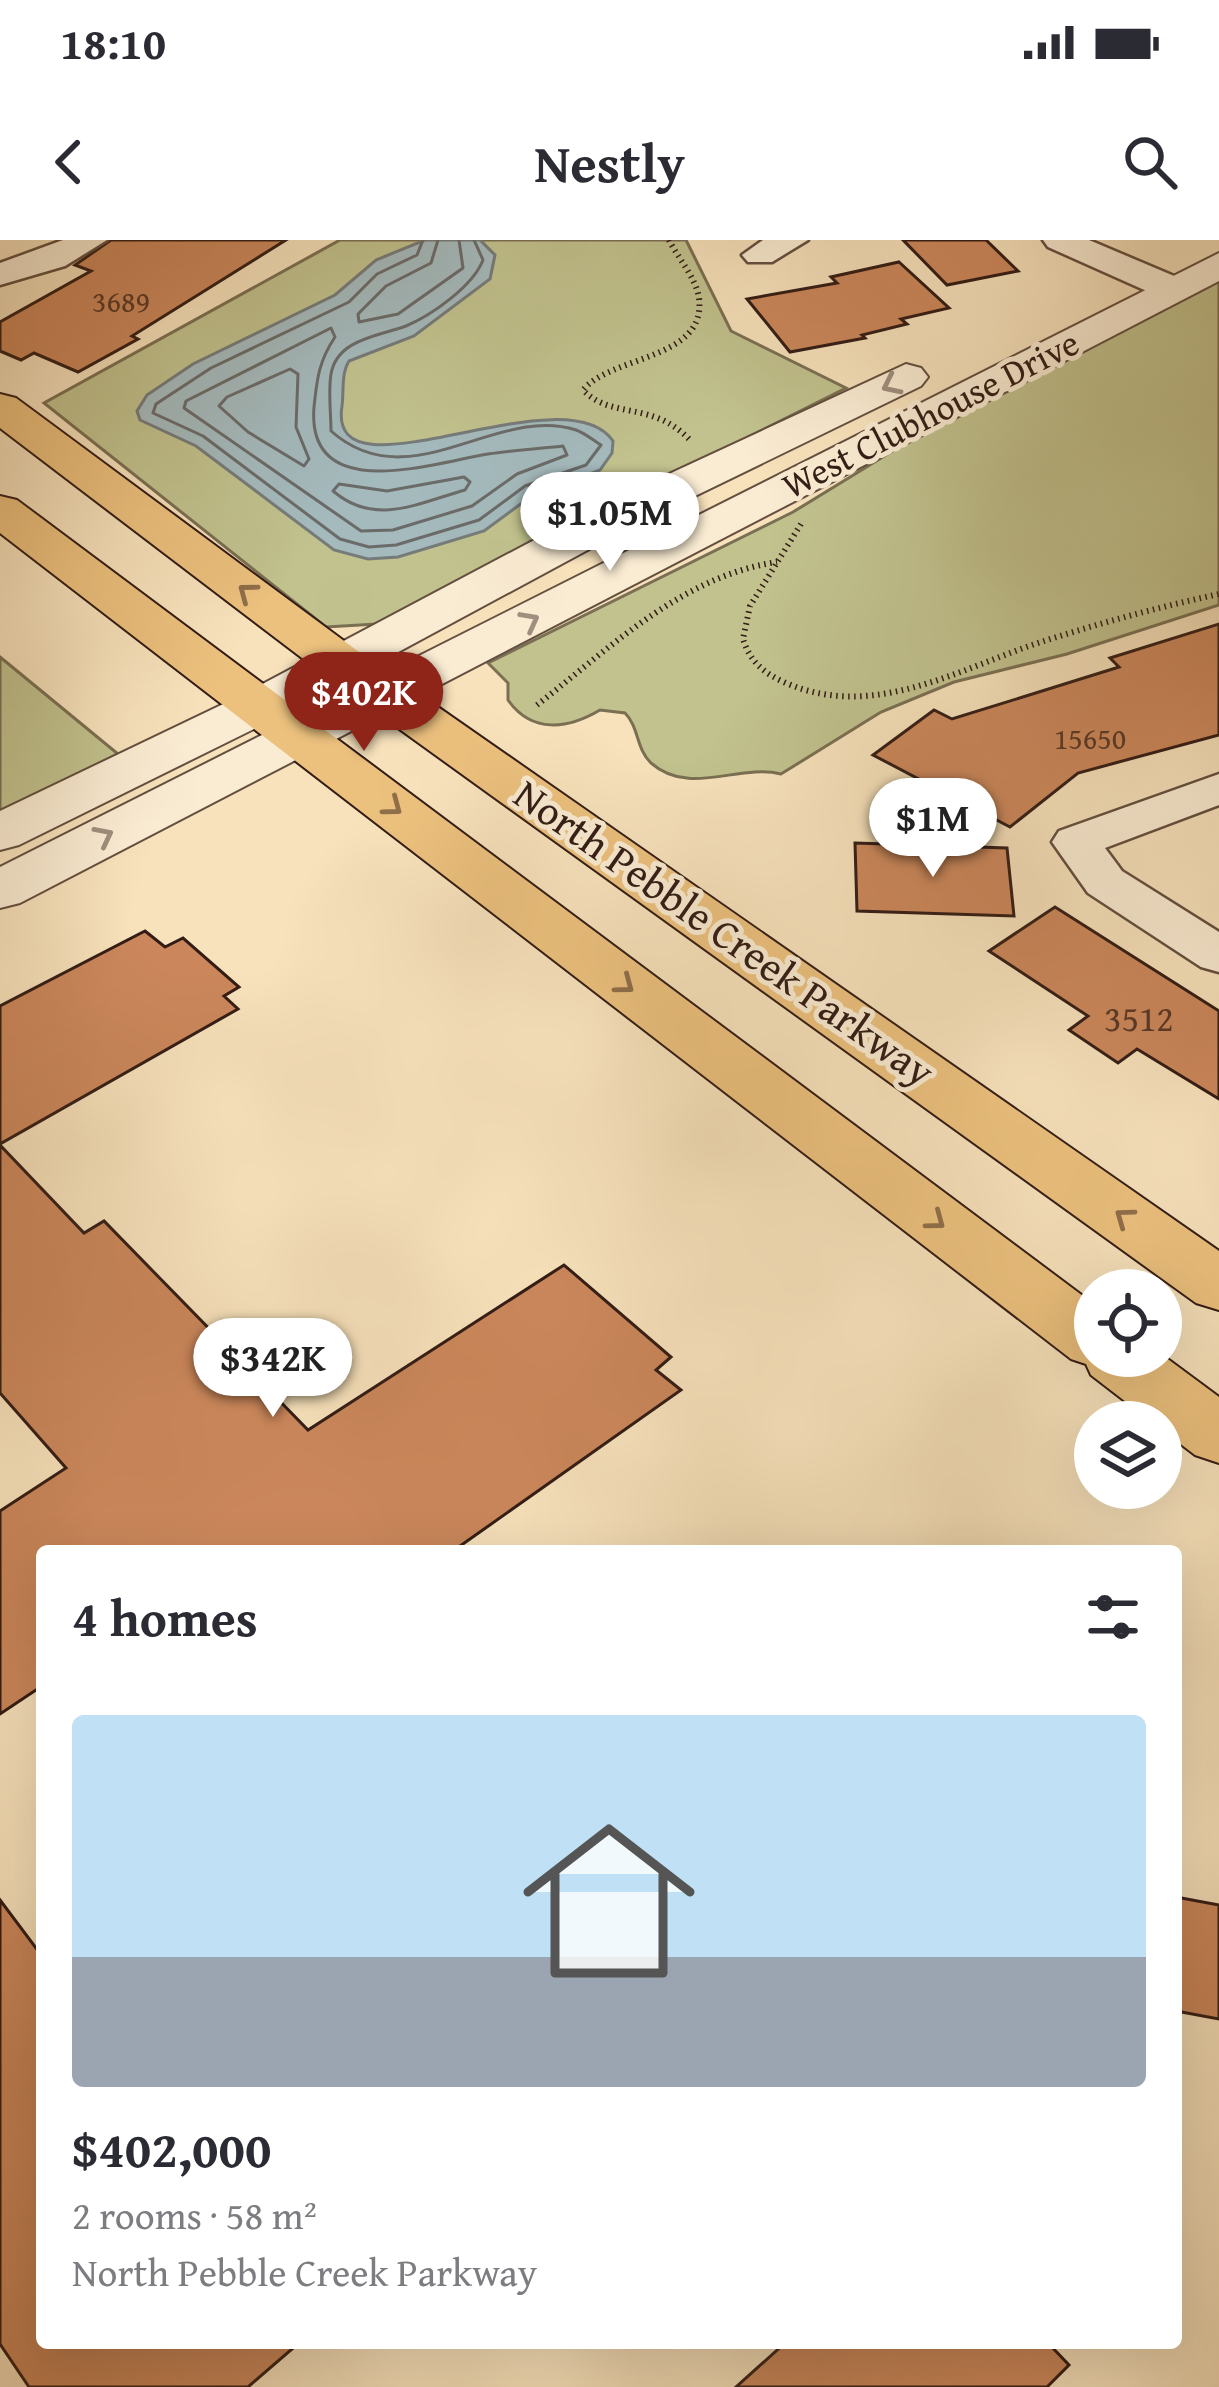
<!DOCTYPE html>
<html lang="en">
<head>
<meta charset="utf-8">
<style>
	:root { --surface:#fff; --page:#f2f2f3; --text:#2b2b33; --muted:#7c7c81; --accent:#8f2418 }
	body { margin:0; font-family:"Gentium Book Plus",serif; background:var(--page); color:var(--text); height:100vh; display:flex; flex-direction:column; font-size:45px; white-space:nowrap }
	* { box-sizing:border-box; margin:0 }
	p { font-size:39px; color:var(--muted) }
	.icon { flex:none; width:66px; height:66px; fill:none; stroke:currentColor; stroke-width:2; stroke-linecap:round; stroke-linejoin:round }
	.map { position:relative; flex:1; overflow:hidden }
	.details { position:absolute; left:36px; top:1305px; width:1146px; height:804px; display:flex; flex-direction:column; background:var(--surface); border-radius:12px; box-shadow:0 12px 48px #0002 }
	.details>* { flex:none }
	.fabs { position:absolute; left:1074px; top:1029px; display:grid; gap:24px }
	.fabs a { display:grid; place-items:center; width:108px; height:108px; border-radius:50%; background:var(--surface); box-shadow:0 12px 48px #0002; font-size:60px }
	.price { position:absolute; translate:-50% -102px; padding:0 27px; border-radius:42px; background:#fff; color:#222; font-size:39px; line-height:78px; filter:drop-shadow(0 3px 6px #0008) }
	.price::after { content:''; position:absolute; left:50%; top:72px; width:36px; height:27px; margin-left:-18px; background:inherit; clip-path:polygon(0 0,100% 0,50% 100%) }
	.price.on { background:var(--accent); color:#fff }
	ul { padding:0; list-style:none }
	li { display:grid; align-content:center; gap:24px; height:636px; padding:0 36px }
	li span { display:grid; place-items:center; height:372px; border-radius:12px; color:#555 }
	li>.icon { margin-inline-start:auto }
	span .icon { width:216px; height:216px; fill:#fffc; stroke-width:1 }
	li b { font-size:51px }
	h2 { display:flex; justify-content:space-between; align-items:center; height:144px; padding:0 36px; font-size:51px }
	.status { display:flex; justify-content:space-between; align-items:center; height:84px; padding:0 60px; background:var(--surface); direction:ltr }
	.status svg { height:33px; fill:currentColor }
	header { display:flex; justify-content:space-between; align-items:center; height:156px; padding:0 36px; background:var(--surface); font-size:54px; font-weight:800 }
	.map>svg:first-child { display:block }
</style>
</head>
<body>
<div class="status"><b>18:10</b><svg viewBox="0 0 49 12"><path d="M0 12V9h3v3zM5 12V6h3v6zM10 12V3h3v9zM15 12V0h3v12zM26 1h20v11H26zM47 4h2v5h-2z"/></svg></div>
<header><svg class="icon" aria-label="back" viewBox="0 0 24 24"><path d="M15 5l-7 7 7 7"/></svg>Nestly<svg class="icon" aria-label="search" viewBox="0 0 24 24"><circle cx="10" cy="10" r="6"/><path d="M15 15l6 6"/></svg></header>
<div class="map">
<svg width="1219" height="2147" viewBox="0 0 1219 2147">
	<rect width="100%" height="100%" fill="#f7e2bc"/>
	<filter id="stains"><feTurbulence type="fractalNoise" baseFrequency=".00167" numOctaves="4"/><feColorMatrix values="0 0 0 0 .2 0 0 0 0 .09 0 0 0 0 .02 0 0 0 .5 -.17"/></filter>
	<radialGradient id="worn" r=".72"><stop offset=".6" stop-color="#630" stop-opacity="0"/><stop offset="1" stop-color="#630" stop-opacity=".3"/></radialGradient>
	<g fill="#c1c28e" stroke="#7a6f52" stroke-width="3">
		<polygon points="340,0 686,0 731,91 846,148 377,384 326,387 44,163"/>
		<path d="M1219 38V365L1067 414 954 442 881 472 781 534C739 523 690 557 651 523 636 509 639 487 625 473L600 470C568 489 532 494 508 460V443L488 423 793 272 909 201Z"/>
		<polygon points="0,417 118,514 0,573"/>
	</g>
	<path fill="#a4babd" stroke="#767b7a" stroke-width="3" d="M425 0H480L495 15 490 39 414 96 349 121C341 134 344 151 342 166 326 267 564 130 613 201L612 213 600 230 530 257 484 291 398 317 368 319 334 310 196 206 140 180 137 171 147 155 193 124 335 55 376 20Z"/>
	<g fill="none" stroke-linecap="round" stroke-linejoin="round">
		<g stroke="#6b6b69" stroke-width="3">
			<path d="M423 0 417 15 377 34 349 62 211 128 156 164 153 173 203 196 340 299 369 307 396 305 479 280 525 246 586 225 601 205C594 201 585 193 576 190 496 164 410 261 331 191 331 173 328 152 331 134 337 99 379 96 406 86 432 75 473 46 483 20L474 0"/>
			<polyline points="438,0 431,23 386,46 358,74 359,82 398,74 463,28 459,0"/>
			<path d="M331 88 335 97C319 121 317 138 314 167 306 267 436 222 488 214 513 210 538 209 563 206L567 215 517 234 472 266 393 290 361 291 184 168 186 161Z"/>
			<polygon points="290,129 298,134 296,187 309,219 304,226 248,192 219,166 227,157"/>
			<path d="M464 237 470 242 465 250C418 263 375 287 333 251L339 244 387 251Z"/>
		</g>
	</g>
	<g fill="#cb875b" stroke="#321c15" stroke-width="3">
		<polygon points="111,0 286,0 132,96 138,99 78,132 34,113 21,120 0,111 0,82 91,31 75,25"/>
		<polygon points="903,0 986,0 1018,31 947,45"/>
		<polygon points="899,22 949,68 901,79 907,84 862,95 865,98 790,112 747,59 837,43 831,37"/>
		<polygon points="1219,384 1219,495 1078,533 1010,587 873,515 934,470 952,479 1119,427 1110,418"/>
		<polygon points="855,603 1007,608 1014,676 857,671"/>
		<polygon points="1055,667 1219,771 1219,859 1137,809 1118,823 1069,790 1088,776 989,711"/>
		<polygon points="145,691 165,707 183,698 239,747 224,756 238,769 0,904 0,766"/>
		<polygon points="0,905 84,993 104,981 308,1190 564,1025 671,1117 656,1130 681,1150 453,1311 42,1311 42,1446 0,1474 0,1271 66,1228 0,1153"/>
		<polygon points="1176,1657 1219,1665 1219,1779 1176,1771"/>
		<polygon points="0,1660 42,1716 42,2103 299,2103 248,2147 29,2147 0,2104"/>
		<polygon points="785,2103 1048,2103 1069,2125 1047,2147 736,2147"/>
	</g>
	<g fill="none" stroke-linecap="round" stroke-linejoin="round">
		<g stroke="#634e3f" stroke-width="5">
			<g id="minor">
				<polygon points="63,0 107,0 65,26 0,45 0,23"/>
				<polygon points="763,0 808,0 772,22 748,22 742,15"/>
				<polygon points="1043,0 1089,0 1186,41 1191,49 1186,57 1160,57 1048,7"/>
				<polygon points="1219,534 1219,565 1105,608 1122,631 1219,692 1219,732 1201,727 1088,653 1052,602 1059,591"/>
			</g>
		</g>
		<g stroke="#634e3f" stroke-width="4">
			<g id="tertiary">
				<polygon points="1219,13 1219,41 20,663 0,668 0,627"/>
				<polygon points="906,124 921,128 928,137 921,146 621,292 276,478 19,605 0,610 0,571 240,456 587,272"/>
			</g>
		</g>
		<g stroke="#321c15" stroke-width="4">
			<g id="primary">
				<polygon points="0,154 16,158 359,412 1219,1011 1219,1070 1196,1063 323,434 0,188"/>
				<polygon points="0,256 17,260 1095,1065 1095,1116 1161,1114 1219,1157 1219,1223 1195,1215 1161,1189 1161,1182 1152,1182 1091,1135 1086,1124 1071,1119 0,293"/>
			</g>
		</g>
		<g stroke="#321c15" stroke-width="6" stroke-dasharray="1.5 4.5" stroke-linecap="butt">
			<path d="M669 0C678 18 696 38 699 58 707 120 612 115 583 150 612 180 652 160 690 200"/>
			<path d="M801 284 750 366 743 399C750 422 765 434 786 443 874 481 958 429 1041 402 1100 383 1159 367 1219 354"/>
			<path d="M537 465C610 408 682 336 777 322"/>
		</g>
		<use href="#minor" fill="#faecd3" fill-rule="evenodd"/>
		<use href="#tertiary" fill="#faecd3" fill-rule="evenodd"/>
		<use href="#primary" fill="#ecc17e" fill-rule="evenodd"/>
	</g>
	<defs><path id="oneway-chevron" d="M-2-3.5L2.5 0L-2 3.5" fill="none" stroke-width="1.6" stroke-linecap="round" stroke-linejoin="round" transform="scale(3)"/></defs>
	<g stroke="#a08e7e">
		<use href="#oneway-chevron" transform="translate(891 145) rotate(154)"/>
		<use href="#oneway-chevron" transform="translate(530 381) rotate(-28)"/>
		<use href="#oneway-chevron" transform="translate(104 596) rotate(-27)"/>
	</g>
	<g stroke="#8f6e4a">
		<use href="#oneway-chevron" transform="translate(247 352) rotate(-143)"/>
		<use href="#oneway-chevron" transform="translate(393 567) rotate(37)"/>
		<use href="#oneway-chevron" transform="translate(625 745) rotate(37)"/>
		<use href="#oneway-chevron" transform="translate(1124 977) rotate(-144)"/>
		<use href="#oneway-chevron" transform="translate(936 981) rotate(37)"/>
	</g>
	<g text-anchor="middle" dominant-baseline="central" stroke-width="10" stroke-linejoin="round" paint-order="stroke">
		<g font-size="30" fill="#583726">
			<text x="121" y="61">3689</text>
			<text x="1090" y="498">15650</text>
		</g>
		<g font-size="36" fill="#321c15" stroke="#faecd3">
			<text transform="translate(930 173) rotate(-27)">West Clubhouse Drive</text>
		</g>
		<g font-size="36" fill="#583726">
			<text x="1139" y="777">3512</text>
		</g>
		<g font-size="42" fill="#321c15" stroke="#faecd3">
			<text transform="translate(725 692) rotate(35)">North Pebble Creek Parkway</text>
		</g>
	</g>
	<rect width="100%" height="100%" filter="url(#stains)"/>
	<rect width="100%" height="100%" fill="url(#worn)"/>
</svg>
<div class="fabs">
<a><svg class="icon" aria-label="locate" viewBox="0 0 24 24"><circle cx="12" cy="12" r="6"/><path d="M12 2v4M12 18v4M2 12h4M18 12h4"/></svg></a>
<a><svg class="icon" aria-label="layers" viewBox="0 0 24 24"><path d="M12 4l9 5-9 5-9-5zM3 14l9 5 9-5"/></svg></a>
</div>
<b class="price" style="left:610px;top:334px">$1.05M</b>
<b class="price on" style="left:364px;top:514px">$402K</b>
<b class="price" style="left:933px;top:640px">$1M</b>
<b class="price" style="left:273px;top:1180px">$342K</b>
<section class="details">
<h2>4 homes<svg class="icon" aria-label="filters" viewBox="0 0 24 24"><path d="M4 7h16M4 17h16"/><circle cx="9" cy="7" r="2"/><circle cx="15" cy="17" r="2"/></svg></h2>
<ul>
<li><span style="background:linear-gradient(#bfe0f5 65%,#9aa5b1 0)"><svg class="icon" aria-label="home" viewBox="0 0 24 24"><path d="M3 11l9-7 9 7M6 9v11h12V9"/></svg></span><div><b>$402,000</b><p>2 rooms · 58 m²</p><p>North Pebble Creek Parkway</p></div></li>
</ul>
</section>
</div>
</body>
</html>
